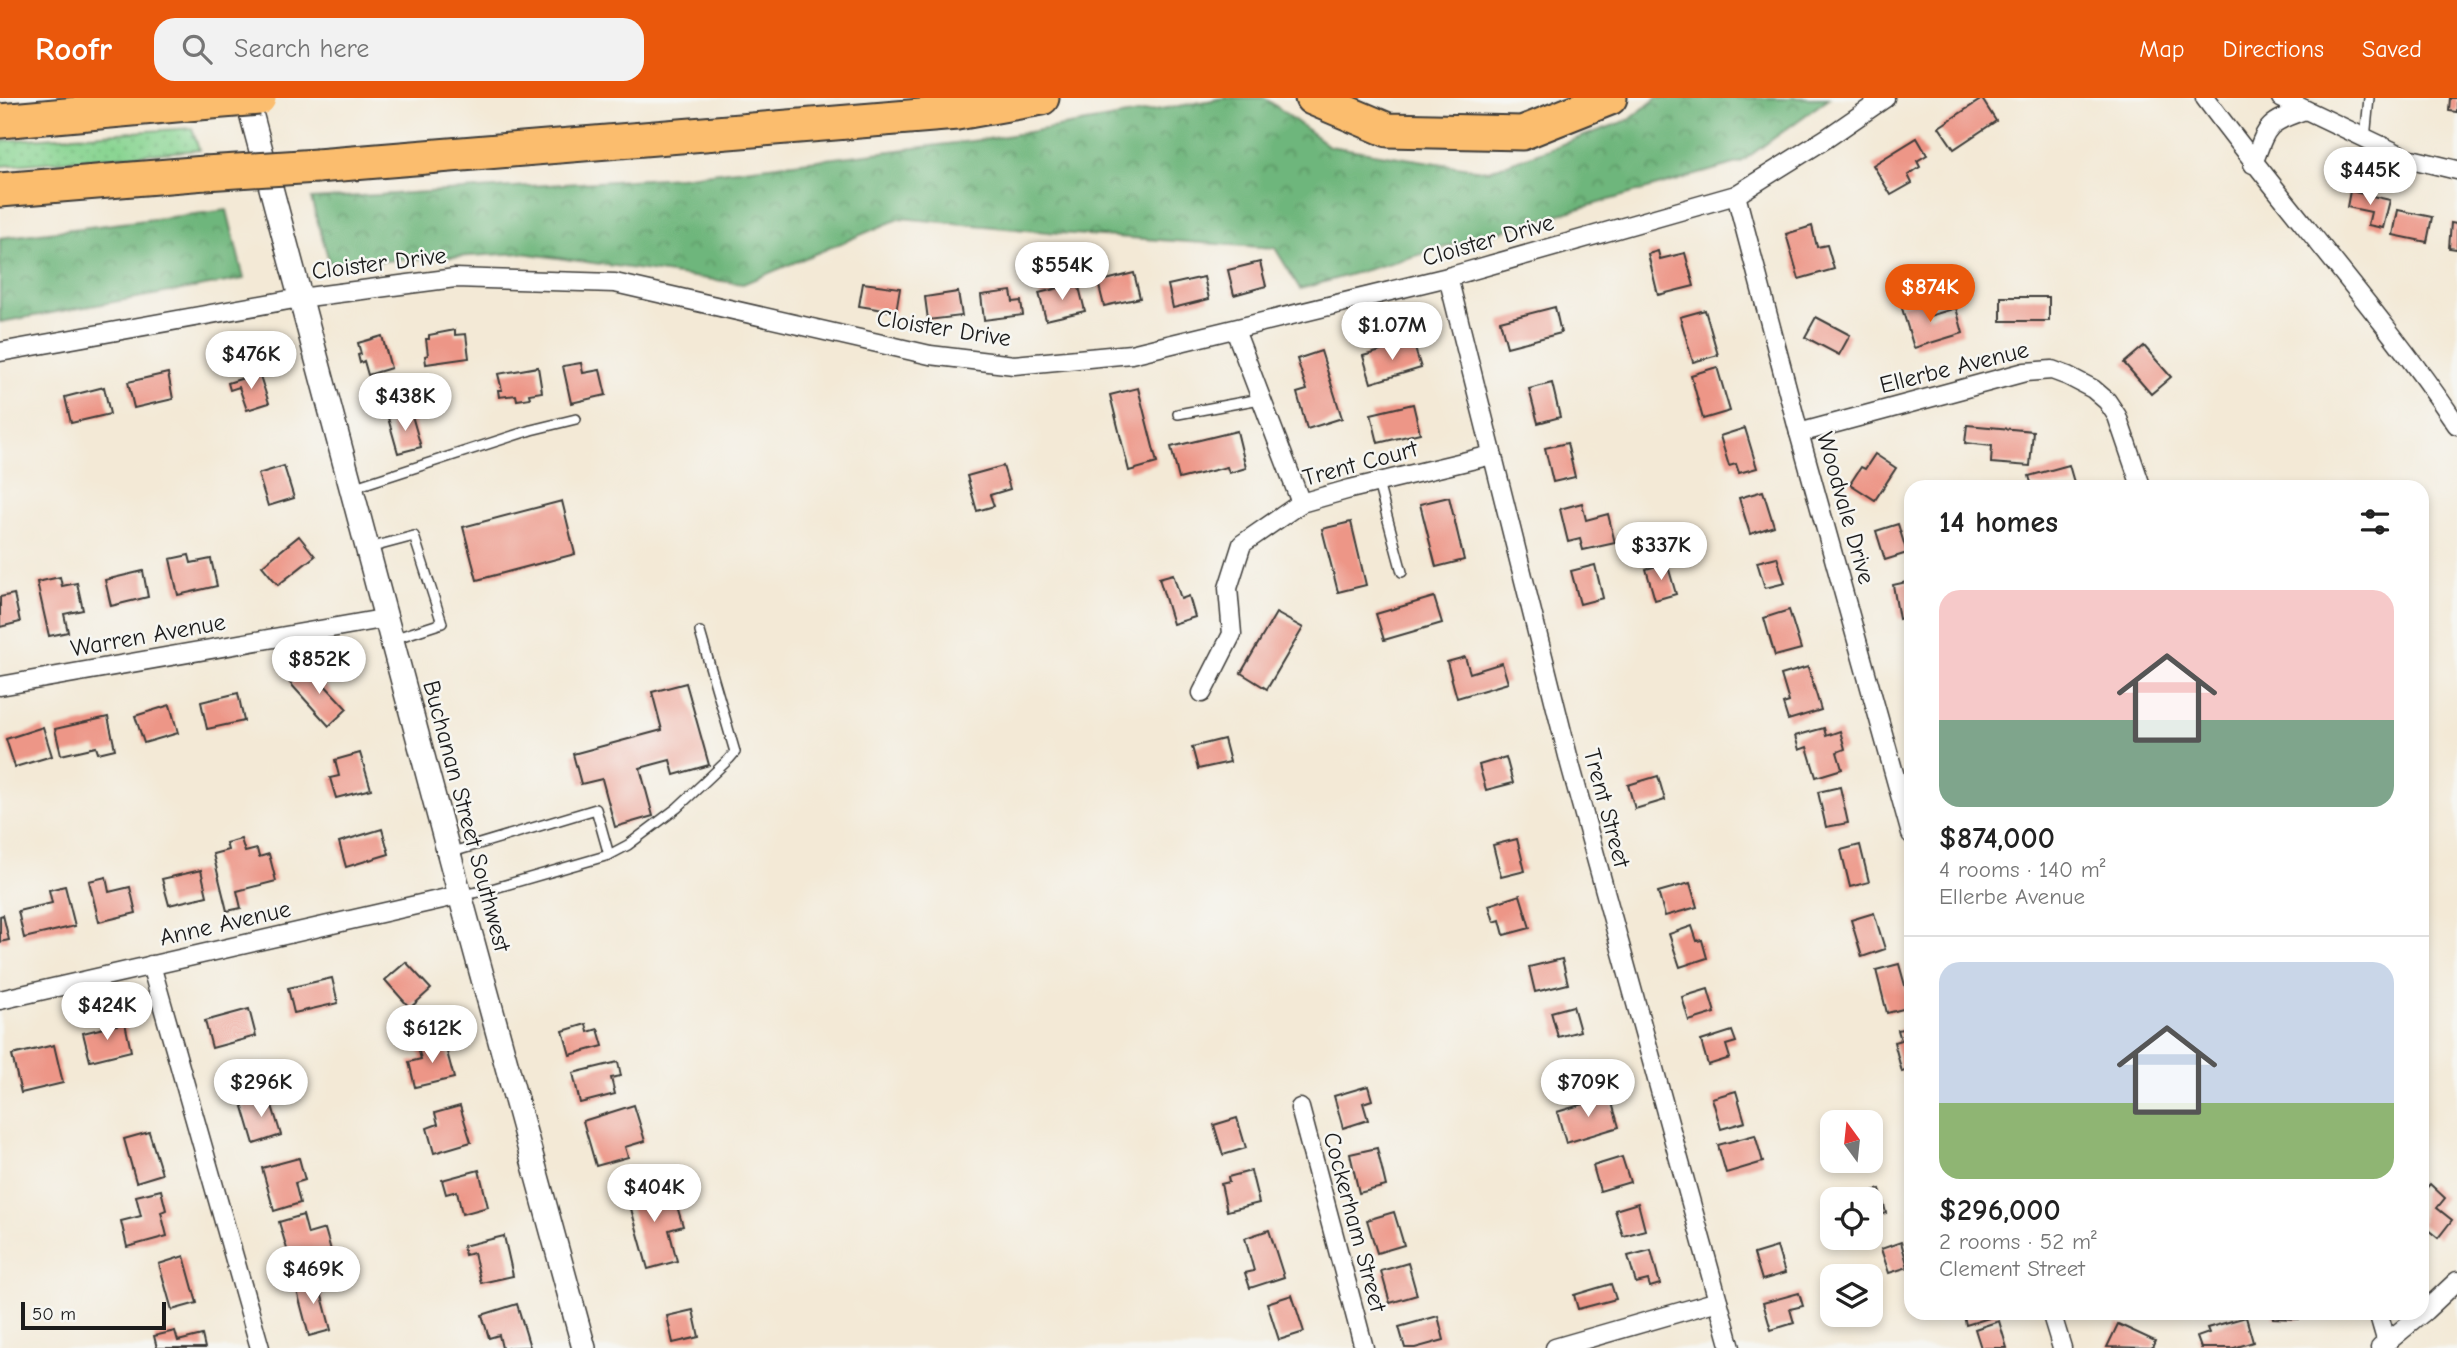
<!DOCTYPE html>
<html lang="en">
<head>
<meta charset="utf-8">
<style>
	:root { --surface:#fff; --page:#f2f2f2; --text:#222; --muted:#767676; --line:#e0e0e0; --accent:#ea580c }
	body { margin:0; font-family:"Comic Neue",sans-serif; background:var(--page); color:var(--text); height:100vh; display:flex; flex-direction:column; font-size:26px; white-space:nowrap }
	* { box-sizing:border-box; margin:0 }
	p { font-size:23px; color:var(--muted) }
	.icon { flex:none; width:38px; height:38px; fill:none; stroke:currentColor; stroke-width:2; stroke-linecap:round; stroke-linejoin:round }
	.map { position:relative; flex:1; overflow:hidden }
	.drawer { position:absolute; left:1904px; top:382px; width:525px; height:840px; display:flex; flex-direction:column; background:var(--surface); border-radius:21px; box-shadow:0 4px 10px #0003 }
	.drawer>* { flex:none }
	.needle { width:46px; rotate:345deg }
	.fabs { position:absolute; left:1820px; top:1012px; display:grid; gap:14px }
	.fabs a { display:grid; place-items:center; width:63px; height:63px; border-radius:14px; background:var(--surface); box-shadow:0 4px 10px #0003; font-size:35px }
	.scale { position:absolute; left:21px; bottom:18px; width:145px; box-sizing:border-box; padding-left:7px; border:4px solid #1c1c1c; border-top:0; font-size:19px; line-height:24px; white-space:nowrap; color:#1c1c1c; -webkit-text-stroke:5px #f6f6f2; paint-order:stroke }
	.price { position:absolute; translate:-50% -60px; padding:0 16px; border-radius:24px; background:#fff; color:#222; font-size:23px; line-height:46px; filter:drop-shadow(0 2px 4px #0008) }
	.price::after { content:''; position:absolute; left:50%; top:42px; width:21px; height:16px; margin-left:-10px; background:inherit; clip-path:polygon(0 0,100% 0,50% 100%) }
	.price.current { background:var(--accent); color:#fff }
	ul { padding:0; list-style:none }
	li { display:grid; align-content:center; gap:14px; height:371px; padding:0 35px }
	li+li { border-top:2px solid var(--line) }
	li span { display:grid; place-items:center; height:217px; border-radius:21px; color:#555 }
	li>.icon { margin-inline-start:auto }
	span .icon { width:126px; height:126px; fill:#fffc; stroke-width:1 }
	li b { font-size:30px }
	h2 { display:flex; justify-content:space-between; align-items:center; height:84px; padding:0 35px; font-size:30px }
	header { display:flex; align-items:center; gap:42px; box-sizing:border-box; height:98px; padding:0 35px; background:var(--accent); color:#fff }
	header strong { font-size:33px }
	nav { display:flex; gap:38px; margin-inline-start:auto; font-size:24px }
	.search { width:490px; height:63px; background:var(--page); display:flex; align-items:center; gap:18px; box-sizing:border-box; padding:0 24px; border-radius:21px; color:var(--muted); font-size:26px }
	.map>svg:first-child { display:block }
</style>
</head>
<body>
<header>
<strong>Roofr</strong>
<div class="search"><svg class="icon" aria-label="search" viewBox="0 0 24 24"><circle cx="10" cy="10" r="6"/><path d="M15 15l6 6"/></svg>Search here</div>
<nav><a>Map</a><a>Directions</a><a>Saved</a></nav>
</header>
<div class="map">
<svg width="2457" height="1250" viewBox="0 0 2457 1250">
	<defs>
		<pattern id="grass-dots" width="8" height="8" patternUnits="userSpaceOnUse" patternTransform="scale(1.75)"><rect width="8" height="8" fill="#88d491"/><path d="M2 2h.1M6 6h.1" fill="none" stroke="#75b57c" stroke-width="1.8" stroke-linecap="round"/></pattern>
		<pattern id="forest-crowns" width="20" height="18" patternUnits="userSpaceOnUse" patternTransform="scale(1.75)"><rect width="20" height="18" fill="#6eb67b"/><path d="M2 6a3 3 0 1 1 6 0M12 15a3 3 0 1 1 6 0" fill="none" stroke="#5a9364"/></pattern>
	</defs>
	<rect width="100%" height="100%" fill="#f6f6f2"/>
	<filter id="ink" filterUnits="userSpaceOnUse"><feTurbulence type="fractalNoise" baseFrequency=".0143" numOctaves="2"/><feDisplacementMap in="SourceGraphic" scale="14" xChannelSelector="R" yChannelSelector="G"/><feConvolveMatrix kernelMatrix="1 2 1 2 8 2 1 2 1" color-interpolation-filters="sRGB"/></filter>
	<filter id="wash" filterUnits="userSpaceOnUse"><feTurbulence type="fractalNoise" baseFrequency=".00686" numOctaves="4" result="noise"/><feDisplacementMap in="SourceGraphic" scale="28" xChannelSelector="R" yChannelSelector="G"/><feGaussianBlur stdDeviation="1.57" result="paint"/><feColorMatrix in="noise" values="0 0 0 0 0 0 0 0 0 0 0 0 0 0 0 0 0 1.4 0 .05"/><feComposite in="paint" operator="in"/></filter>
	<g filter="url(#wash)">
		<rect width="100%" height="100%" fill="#f3e9d6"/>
		<polygon fill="url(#grass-dots)" stroke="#527856" stroke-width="2" points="192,30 199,52 0,68 0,43"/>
		<g fill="url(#forest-crowns)" stroke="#45694c" stroke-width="2">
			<polygon points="1225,0 1265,0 1329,48 1488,73 1628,22 1657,0 1829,0 1741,64 1300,191 1275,150 1058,135 901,120 743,186 522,155 330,166 311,101 680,79 988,41"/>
			<polygon points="227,112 244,181 0,224 0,140"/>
		</g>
		<g id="blocks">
			<g fill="#ed9687">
				<polygon points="2450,0 2457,0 2457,14 2449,13"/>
				<polygon points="1982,1 1996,23 1954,51 1939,29"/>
				<polygon points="1917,40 1927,57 1917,63 1920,69 1908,77 1912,85 1891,97 1873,67"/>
				<polygon points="2350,93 2390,102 2383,130 2368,127 2371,114 2347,109"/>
				<polygon points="2398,112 2432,119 2427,144 2393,137"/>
				<polygon points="2451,125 2457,126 2457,151 2449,150"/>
				<polygon points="1812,128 1817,149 1827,147 1834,171 1799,181 1786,136"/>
				<polygon points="1658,153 1660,161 1685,155 1694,188 1658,197 1648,156"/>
				<polygon points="1260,164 1266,188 1234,197 1228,172"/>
				<polygon points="1134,175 1140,200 1104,208 1098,184"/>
				<polygon points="1204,179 1209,201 1173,210 1168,187"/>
				<polygon points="863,185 900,190 896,214 859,208"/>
				<polygon points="1078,185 1085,213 1046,222 1039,195"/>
				<polygon points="1011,193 1013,204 1021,203 1023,217 984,222 981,197"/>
				<polygon points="958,194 962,218 928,222 925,199"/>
				<rect x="2001" y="199" width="48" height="24"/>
				<polygon points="1923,200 1929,218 1956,210 1963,235 1914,250 1901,207"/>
				<polygon points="1555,209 1561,235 1507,249 1500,223"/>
				<polygon points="1705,212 1718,257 1693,264 1680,219"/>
				<polygon points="1816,219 1850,237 1839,257 1805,239"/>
				<polygon points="455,232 455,237 466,236 469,260 426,266 425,258 428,257 426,241 429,241 429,237"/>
				<polygon points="382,238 391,270 368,277 364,263 360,265 358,257 361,256 358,245"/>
				<polygon points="1413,244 1421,270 1371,285 1363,258"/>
				<polygon points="2144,248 2171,279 2151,296 2124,265"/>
				<polygon points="1321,253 1342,320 1307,331 1297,295 1307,292 1297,261"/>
				<polygon points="581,265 583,275 600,272 606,297 571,305 563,268"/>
				<polygon points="538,269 542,294 529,296 530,300 517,302 516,297 499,299 498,292 502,292 498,276"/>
				<polygon points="1717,269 1730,313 1703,321 1691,277"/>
				<polygon points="168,275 173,301 134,310 128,284"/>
				<polygon points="259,275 269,305 247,312 239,289 230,292 228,285"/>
				<polygon points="1552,285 1560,319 1538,325 1529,291"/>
				<polygon points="104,289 110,316 71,325 65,299"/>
				<polygon points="1138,290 1157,365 1129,373 1110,297"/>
				<polygon points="1413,306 1420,335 1378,345 1371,316"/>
				<polygon points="411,314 421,349 398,355 388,320"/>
				<polygon points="1967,327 2033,333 2030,368 1991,365 1992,348 1965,345"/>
				<polygon points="1745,330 1757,370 1739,375 1736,366 1729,368 1720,338"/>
				<polygon points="1237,333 1246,370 1229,375 1227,369 1179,381 1171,349"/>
				<polygon points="1567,345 1575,379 1553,384 1545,350"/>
				<polygon points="1875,356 1896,370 1875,402 1850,386 1861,369 1865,371"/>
				<polygon points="2069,367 2075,388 2032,388 2029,378"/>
				<polygon points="284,368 294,400 268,408 258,376"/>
				<polygon points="1003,368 1010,391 990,397 994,408 977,413 967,378"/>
				<polygon points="1763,393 1774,428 1750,436 1739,400"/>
				<polygon points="1449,399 1464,462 1436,469 1420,406"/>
				<polygon points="562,403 575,456 477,482 463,429"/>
				<polygon points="1582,405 1586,422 1608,416 1615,445 1583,452 1580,441 1568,444 1560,411"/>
				<polygon points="1351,424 1366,487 1338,494 1322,431"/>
				<polygon points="1898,426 1907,455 1885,462 1876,433"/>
				<polygon points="299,438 315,458 278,487 262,468"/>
				<polygon points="189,457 191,465 211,461 217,488 178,497 170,461"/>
				<polygon points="1777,459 1785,485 1765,490 1757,464"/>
				<polygon points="1667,465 1676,496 1655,502 1646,471"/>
				<polygon points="1595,467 1603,500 1580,506 1571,473"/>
				<polygon points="143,473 148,499 111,508 105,482"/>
				<polygon points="1173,476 1181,501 1189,498 1195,519 1173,526 1159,480"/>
				<polygon points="60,479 62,488 77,485 83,512 64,516 68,534 49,538 37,484"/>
				<polygon points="1911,483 1911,518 1899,521 1893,487"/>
				<polygon points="14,496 20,524 0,529 0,499"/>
				<polygon points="1434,499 1442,525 1384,542 1376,516"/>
				<polygon points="1789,512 1801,551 1775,558 1764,520"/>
				<polygon points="1276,515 1303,530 1267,591 1241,575"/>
				<polygon points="1465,559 1470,575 1502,565 1508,585 1457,600 1447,564"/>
				<polygon points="308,569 347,611 329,628 290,585"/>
				<polygon points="1808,569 1821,612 1788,622 1783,606 1789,604 1781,577"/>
				<polygon points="686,585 709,667 674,677 670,662 640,670 653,718 615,729 602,681 581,686 573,656 662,632 652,594"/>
				<polygon points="238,595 244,623 207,631 201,604"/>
				<polygon points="170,607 178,635 144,645 135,618"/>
				<polygon points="108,619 115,651 98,655 96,649 61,657 55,631"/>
				<polygon points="43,629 52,658 15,669 6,641"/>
				<polygon points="1824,630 1826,638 1840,633 1845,651 1837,654 1842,671 1816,679 1807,649 1799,652 1795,638"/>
				<polygon points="1224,641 1230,664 1198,671 1192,649"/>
				<polygon points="360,655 371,691 336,700 330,680 339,678 335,662"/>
				<polygon points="1506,659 1513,685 1486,692 1479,667"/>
				<polygon points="1658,678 1665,702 1635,711 1628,687"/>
				<polygon points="1840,689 1848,725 1826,729 1818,694"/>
				<polygon points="382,731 389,756 346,769 339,744"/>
				<polygon points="241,741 245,754 257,751 259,759 269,756 276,783 237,793 241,810 227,813 213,756 228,752 226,745"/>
				<polygon points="1517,741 1525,773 1501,779 1493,747"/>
				<polygon points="1860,747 1869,784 1850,789 1841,752"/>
				<polygon points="201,772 207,798 169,807 162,781"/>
				<polygon points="106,779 109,794 130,789 136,815 99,824 89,783"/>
				<polygon points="1690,785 1697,809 1665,818 1658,794"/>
				<polygon points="65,788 75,828 24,840 18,813 52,805 49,792"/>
				<polygon points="1520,797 1530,830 1504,837 1500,822 1494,824 1489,807"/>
				<polygon points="1874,815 1885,851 1862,859 1851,822"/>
				<polygon points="3,817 9,842 0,844 0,818"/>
				<polygon points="1692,828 1697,843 1702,842 1707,860 1680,869 1669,836"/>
				<polygon points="1562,861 1568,886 1535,894 1529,869"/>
				<polygon points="406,864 431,891 410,910 385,882"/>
				<polygon points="1899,866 1911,909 1887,915 1876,872"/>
				<polygon points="332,880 338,905 294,915 288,890"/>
				<polygon points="1708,891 1715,915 1689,923 1682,899"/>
				<polygon points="1573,908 1580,933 1558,939 1551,914"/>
				<polygon points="249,911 256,938 212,950 205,923"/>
				<polygon points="125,925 131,953 90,963 83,935"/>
				<polygon points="586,926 588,934 598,931 603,948 570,957 563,933"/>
				<polygon points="1911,929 1911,971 1902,974 1894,944 1901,942 1898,932"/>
				<polygon points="1732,933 1736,944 1726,947 1730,960 1708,967 1701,943"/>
				<polygon points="444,943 454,980 415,989 409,964 421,961 418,950"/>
				<polygon points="54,947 63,985 21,995 12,957"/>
				<polygon points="618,964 621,978 611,980 615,996 580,1005 573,975"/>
				<polygon points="1368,988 1372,1002 1363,1005 1368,1022 1343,1030 1334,998"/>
				<polygon points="1736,993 1745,1024 1721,1031 1712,1000"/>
				<polygon points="259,997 261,1004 270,1001 281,1037 254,1046 241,1002"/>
				<polygon points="1610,998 1619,1029 1566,1045 1557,1014"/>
				<polygon points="634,1007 645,1043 625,1049 628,1059 596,1068 583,1023"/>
				<polygon points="460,1008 471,1044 434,1055 427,1030 438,1026 435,1015"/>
				<polygon points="1237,1020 1246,1050 1223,1057 1214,1027"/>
				<polygon points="149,1034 162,1076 136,1084 124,1041"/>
				<polygon points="1755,1037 1763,1064 1726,1075 1718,1047"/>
				<polygon points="1377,1050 1386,1088 1359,1095 1350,1056"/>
				<polygon points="1622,1059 1630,1084 1600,1093 1593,1068"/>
				<polygon points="299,1060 305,1082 295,1085 300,1105 274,1113 262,1070"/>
				<polygon points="479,1072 488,1109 462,1116 457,1093 446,1096 442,1082"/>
				<polygon points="1251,1073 1259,1105 1227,1113 1221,1086 1229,1084 1228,1079"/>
				<polygon points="657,1084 664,1109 676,1105 683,1128 669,1132 677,1163 648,1171 626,1093"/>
				<polygon points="2430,1086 2445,1100 2437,1110 2452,1122 2438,1140 2422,1127 2422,1095"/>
				<polygon points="1880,1091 1886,1115 1871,1119 1871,1101 1858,1101 1857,1097"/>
				<polygon points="161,1092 166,1112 161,1114 167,1138 127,1149 121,1123 141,1118 136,1098"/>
				<polygon points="1638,1105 1645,1132 1623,1138 1615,1112"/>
				<polygon points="1394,1114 1404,1147 1377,1155 1367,1122"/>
				<polygon points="303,1117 308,1136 325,1131 332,1156 292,1168 279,1124"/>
				<polygon points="1269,1132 1284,1179 1250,1190 1245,1175 1254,1173 1245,1140"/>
				<polygon points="504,1138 513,1178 481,1185 474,1155 465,1157 463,1148"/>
				<polygon points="1901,1144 1908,1169 1889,1175 1881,1151"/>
				<polygon points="1777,1149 1785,1175 1762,1182 1754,1156"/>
				<polygon points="1651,1152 1660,1186 1650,1189 1648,1182 1636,1185 1628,1158"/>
				<polygon points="184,1158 197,1205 172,1212 159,1166"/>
				<polygon points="1408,1165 1417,1197 1390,1205 1381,1173"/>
				<polygon points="317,1179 331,1232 309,1238 296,1189 291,1191 289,1187"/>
				<polygon points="1611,1186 1616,1201 1578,1211 1574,1197"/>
				<polygon points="1799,1195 1803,1208 1790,1211 1794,1225 1771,1232 1763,1205"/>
				<polygon points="1292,1197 1304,1234 1279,1242 1267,1205"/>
				<polygon points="517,1206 530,1249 502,1250 499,1237 489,1240 482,1217"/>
				<polygon points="693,1212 699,1239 673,1245 667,1218"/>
				<polygon points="1963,1214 1998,1214 1999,1217 1966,1227"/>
				<polygon points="2273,1214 2299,1214 2299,1221 2273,1220"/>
				<polygon points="1438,1218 1444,1242 1415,1250 1405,1250 1399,1229"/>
				<polygon points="2246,1219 2253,1244 2234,1250 2201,1250 2197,1239 2209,1235 2207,1230"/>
				<polygon points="1999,1223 2007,1250 1981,1250 1975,1231"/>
				<polygon points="2118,1226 2155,1243 2152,1250 2107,1249"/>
				<polygon points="175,1233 178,1243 202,1237 205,1250 157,1250 154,1238"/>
			</g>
		</g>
	</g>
	<g filter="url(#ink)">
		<use href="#blocks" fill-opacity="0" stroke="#3c3b38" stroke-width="2"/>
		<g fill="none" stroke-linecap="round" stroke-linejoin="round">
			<g stroke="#3c3b38" stroke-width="12">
				<g id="service">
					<polyline points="2365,41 2369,0"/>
					<polyline points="1178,316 1260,301"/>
					<polyline points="1378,385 1402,474"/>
					<polyline points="352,390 531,332 576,321"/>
					<polyline points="369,450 414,438 442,525 393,541"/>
					<polyline points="449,755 596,711 609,757"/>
					<polyline points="462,797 488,792 609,757 628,747 677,710 729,661 735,654 700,534"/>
				</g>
			</g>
			<g stroke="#3c3b38" stroke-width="21">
				<g id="minor">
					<path d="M2205 0C2287 111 2380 213 2457 327"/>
					<polyline points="2281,0 2407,60 2457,72"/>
					<path d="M2253 66C2267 28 2266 25 2305 12"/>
					<polyline points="1736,97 1799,335 1911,736"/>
					<polyline points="1448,179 1570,666 1731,1250"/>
					<polyline points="1235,232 1301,405"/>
					<polyline points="0,254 300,200 455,180 615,185 930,257 1014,267 1131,256 1448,179 1736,97 1827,40 1885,0"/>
					<polyline points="1799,335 2025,274 2052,272 2068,278 2093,291 2107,303 2117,318 2141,388"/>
					<polyline points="0,588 388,520"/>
					<polyline points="1202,595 1232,536 1228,490 1242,446 1301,405 1350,391 1492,357"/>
					<polyline points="151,867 260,1250"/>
					<polyline points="0,902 460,797"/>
					<polyline points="1300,1010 1364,1250"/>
					<polyline points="2051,1214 2062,1250"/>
					<polyline points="2378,1214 2387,1245"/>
					<polyline points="1555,1250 1718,1203"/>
					<polyline points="2380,1250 2425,1213 2457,1183"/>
				</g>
			</g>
			<g stroke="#3c3b38" stroke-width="26">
				<polyline id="tertiary" points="247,0 460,797 584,1250"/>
			</g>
			<g stroke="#3c3b38" stroke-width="37">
				<g id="motorway">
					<polyline points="1312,0 1388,32 1522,35 1610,0"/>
					<polyline points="0,23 187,6"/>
					<polyline points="317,68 957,15 1042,0"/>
					<polyline points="0,92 205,75"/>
				</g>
			</g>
			<use href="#service" stroke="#fff" stroke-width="9"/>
			<use href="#minor" stroke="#fff" stroke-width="18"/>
			<use href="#tertiary" stroke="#fff" stroke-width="23"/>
			<use href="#motorway" stroke="#fbbd6e" stroke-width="33"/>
			<g stroke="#3c3b38" stroke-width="37" stroke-linecap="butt">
				<g id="motorway-bridge">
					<polyline points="187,6 259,0"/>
					<polyline points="205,75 317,68"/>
				</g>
			</g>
			<use href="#motorway-bridge" stroke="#fbbd6e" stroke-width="33"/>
		</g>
	</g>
	<g text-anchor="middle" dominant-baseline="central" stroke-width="5" stroke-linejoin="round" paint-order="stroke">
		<g font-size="24" fill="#1c1c1c" stroke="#f6f6f2">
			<text transform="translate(1488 142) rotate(-16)">Cloister Drive</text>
			<text transform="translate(379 165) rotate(-7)">Cloister Drive</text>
			<text transform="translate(944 230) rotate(9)">Cloister Drive</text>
			<text transform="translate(1954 269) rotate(-14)">Ellerbe Avenue</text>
			<text transform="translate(1360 365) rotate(-15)">Trent Court</text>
			<text transform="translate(1846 410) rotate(74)">Woodvale Drive</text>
			<text transform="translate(148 537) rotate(-10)">Warren Avenue</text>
			<text transform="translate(1607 710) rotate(75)">Trent Street</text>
			<text transform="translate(467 718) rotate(75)">Buchanan Street Southwest</text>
			<text transform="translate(225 825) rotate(-13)">Anne Avenue</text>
			<text transform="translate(1355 1124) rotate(75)">Cockerham Street</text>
		</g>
	</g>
</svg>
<div class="fabs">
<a><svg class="needle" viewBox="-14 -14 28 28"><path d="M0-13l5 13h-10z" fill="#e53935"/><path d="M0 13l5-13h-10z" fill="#767676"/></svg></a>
<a><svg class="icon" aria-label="locate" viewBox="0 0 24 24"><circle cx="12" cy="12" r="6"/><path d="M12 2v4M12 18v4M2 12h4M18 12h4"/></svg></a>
<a><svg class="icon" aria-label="layers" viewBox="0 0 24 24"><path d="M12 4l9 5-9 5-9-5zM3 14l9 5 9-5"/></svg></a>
</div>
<div class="scale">50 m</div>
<b class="price" style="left:2370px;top:109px">$445K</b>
<b class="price" style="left:1062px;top:204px">$554K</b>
<b class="price current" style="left:1930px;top:226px">$874K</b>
<b class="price" style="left:1392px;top:264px">$1.07M</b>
<b class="price" style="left:251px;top:293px">$476K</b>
<b class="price" style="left:405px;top:335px">$438K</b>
<b class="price" style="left:1661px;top:484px">$337K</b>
<b class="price" style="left:319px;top:598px">$852K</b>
<b class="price" style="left:107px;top:944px">$424K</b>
<b class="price" style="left:432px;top:967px">$612K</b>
<b class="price" style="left:261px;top:1021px">$296K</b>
<b class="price" style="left:1588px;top:1021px">$709K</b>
<b class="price" style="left:654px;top:1126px">$404K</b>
<b class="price" style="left:313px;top:1208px">$469K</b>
<section class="drawer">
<h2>14 homes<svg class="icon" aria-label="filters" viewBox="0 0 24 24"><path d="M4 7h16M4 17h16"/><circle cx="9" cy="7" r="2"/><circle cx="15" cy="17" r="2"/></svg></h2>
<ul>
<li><span style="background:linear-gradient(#f6c9c9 60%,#7fa58c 0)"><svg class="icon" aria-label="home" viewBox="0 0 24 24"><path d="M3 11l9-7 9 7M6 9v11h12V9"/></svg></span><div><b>$874,000</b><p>4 rooms · 140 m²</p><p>Ellerbe Avenue</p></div></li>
<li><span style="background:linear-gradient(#c9d6e8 65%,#8fb573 0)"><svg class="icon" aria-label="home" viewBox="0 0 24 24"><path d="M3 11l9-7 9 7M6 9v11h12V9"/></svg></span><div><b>$296,000</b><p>2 rooms · 52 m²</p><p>Clement Street</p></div></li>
</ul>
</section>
</div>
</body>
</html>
